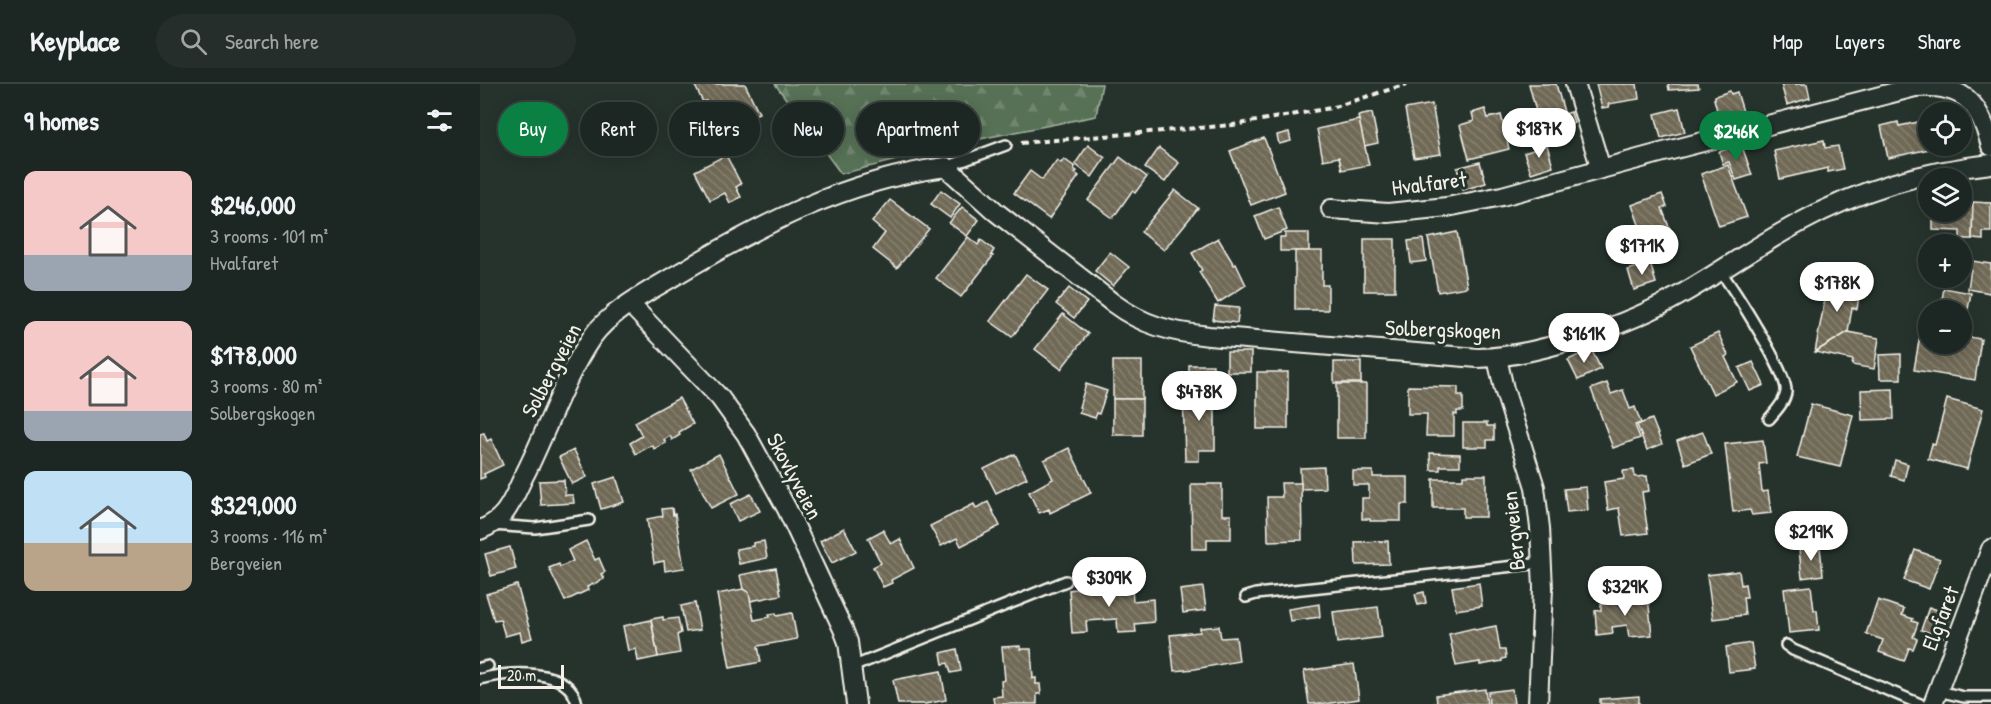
<!DOCTYPE html>
<html lang="en">
<head>
<meta charset="utf-8">
<style>
	:root { --surface:#1c2622; --page:#252e2a; --text:#f1f3f6; --muted:#a0a5a5; --line:#3a4340; --accent:#0b8043 }
	body { margin:0; font-family:"Patrick Hand",sans-serif; background:var(--page); color:var(--text); height:100vh; display:flex; flex-direction:column; font-size:22px; white-space:nowrap }
	* { box-sizing:border-box; margin:0 }
	p { font-size:20px; color:var(--muted) }
	.icon { flex:none; width:33px; height:33px; fill:none; stroke:currentColor; stroke-width:2; stroke-linecap:round; stroke-linejoin:round }
	.map { position:relative; flex:1; overflow:hidden }
	.side { display:flex; flex-direction:column; background:var(--surface); width:480px }
	.side>* { flex:none }
	.hud { position:absolute; left:18px; top:18px; width:570px; height:54px; display:flex; gap:12px }
	.tools { position:absolute; left:1438px; top:18px; display:grid; gap:12px }
	.tools a { display:grid; place-items:center; width:54px; height:54px; border-radius:50%; background:var(--surface); box-shadow:0 3px 15px #0003,0 0 0 2px var(--line); font-size:30px }
	.scale { position:absolute; left:18px; bottom:15px; width:66px; box-sizing:border-box; padding-left:6px; border:3px solid #f4f1e8; border-top:0; font-size:16px; line-height:21px; white-space:nowrap; color:#f4f1e8; -webkit-text-stroke:4px #26332d; paint-order:stroke }
	.price { position:absolute; translate:-50% -51px; padding:0 14px; border-radius:21px; background:#fff; color:#222; font-size:20px; line-height:39px; filter:drop-shadow(0 2px 3px #0008) }
	.price::after { content:''; position:absolute; left:50%; top:36px; width:18px; height:14px; margin-left:-9px; background:inherit; clip-path:polygon(0 0,100% 0,50% 100%) }
	.price.active { background:var(--accent); color:#fff }
	ul { padding:0; list-style:none }
	li { display:flex; align-items:center; gap:18px; height:150px; padding:0 24px }
	li span { display:grid; place-items:center; flex:none; width:168px; height:120px; border-radius:12px; color:#555 }
	li>.icon { margin-inline-start:auto }
	span .icon { width:72px; height:72px; fill:#fffc; stroke-width:1 }
	li b { font-size:26px }
	h2 { display:flex; justify-content:space-between; align-items:center; height:72px; padding:0 24px; font-size:26px }
	.chip { padding:0 21px; border-radius:27px; background:var(--surface); box-shadow:0 3px 15px #0003,0 0 0 2px var(--line); font-size:21px; line-height:54px }
	.chip.active { background:var(--accent); color:#fff }
	header { display:flex; align-items:center; gap:36px; box-sizing:border-box; height:84px; padding:0 30px; background:var(--surface); border-bottom:2px solid var(--line) }
	header strong { font-size:28px }
	nav { display:flex; gap:33px; margin-inline-start:auto; font-size:21px }
	.search { width:420px; height:54px; background:var(--page); display:flex; align-items:center; gap:15px; box-sizing:border-box; padding:0 21px; border-radius:33px; color:var(--muted); font-size:22px }
	main { display:flex; flex:1; min-height:0 }
	.map>svg:first-child { display:block }
</style>
</head>
<body>
<header>
<strong>Keyplace</strong>
<div class="search"><svg class="icon" aria-label="search" viewBox="0 0 24 24"><circle cx="10" cy="10" r="6"/><path d="M15 15l6 6"/></svg>Search here</div>
<nav><a>Map</a><a>Layers</a><a>Share</a></nav>
</header>
<main>
<section class="side">
<h2>9 homes<svg class="icon" aria-label="filters" viewBox="0 0 24 24"><path d="M4 7h16M4 17h16"/><circle cx="9" cy="7" r="2"/><circle cx="15" cy="17" r="2"/></svg></h2>
<ul>
<li><span style="background:linear-gradient(#f6c9c9 70%,#9aa5b1 0)"><svg class="icon" aria-label="home" viewBox="0 0 24 24"><path d="M3 11l9-7 9 7M6 9v11h12V9"/></svg></span><div><b>$246,000</b><p>3 rooms · 101 m²</p><p>Hvalfaret</p></div></li>
<li><span style="background:linear-gradient(#f6c9c9 75%,#9aa5b1 0)"><svg class="icon" aria-label="home" viewBox="0 0 24 24"><path d="M3 11l9-7 9 7M6 9v11h12V9"/></svg></span><div><b>$178,000</b><p>3 rooms · 80 m²</p><p>Solbergskogen</p></div></li>
<li><span style="background:linear-gradient(#bfe0f5 60%,#b9a48a 0)"><svg class="icon" aria-label="home" viewBox="0 0 24 24"><path d="M3 11l9-7 9 7M6 9v11h12V9"/></svg></span><div><b>$329,000</b><p>3 rooms · 116 m²</p><p>Bergveien</p></div></li>
</ul>
</section>
<div class="map">
<svg width="1511" height="620" viewBox="0 0 1511 620">
	<defs>
		<pattern id="forest-firs" width="22" height="20" patternUnits="userSpaceOnUse" patternTransform="scale(1.5)"><rect width="22" height="20" fill="#577156"/><path d="M5 1l3.5 6h-7zM16 11l3.5 6h-7z" fill="#70866e"/></pattern>
		<pattern id="building-back-hatch" width="6" height="6" patternUnits="userSpaceOnUse" patternTransform="scale(1.5)"><rect width="6" height="6" fill="#6f6957"/><path d="M-1 5l2 2M0 0l6 6M5-1l2 2" fill="none" stroke="#847f6f"/></pattern>
	</defs>
	<rect width="100%" height="100%" fill="#26332d"/>
	<filter id="ink" filterUnits="userSpaceOnUse"><feTurbulence type="fractalNoise" baseFrequency=".0167" numOctaves="2"/><feDisplacementMap in="SourceGraphic" scale="12" xChannelSelector="R" yChannelSelector="G"/><feConvolveMatrix kernelMatrix="1 2 1 2 8 2 1 2 1" color-interpolation-filters="sRGB"/></filter>
	<g filter="url(#ink)">
		<polygon fill="url(#forest-firs)" stroke="#a6b19f" stroke-width="1.5" points="295,0 622,0 616,32 500,55 361,90"/>
		<g fill="url(#building-back-hatch)" stroke="#f4f1e8" stroke-width="1.5">
			<polygon points="214,0 265,0 279,29 266,35 269,42 252,50 250,45 242,50 226,17 223,18"/>
			<polygon points="1049,0 1076,0 1084,28 1058,35"/>
			<polygon points="1116,0 1157,0 1159,15 1128,20 1129,23 1122,24"/>
			<polygon points="1188,0 1218,0 1219,4 1189,6"/>
			<polygon points="1301,0 1327,0 1330,14 1307,21"/>
			<polygon points="1250,7 1251,10 1257,8 1264,31 1240,38 1234,15 1235,15 1235,12"/>
			<polygon points="952,20 961,70 934,74 925,25"/>
			<polygon points="1199,24 1205,48 1181,54 1175,30"/>
			<polygon points="1005,25 1008,34 1021,31 1029,65 989,75 980,41 994,37 992,29"/>
			<polygon points="1091,28 1094,39 1084,42 1081,31"/>
			<polygon points="892,29 898,59 884,62 878,32"/>
			<polygon points="879,36 889,81 862,86 859,73 843,76 837,45"/>
			<polygon points="1448,36 1449,62 1453,62 1454,64 1408,74 1401,42 1418,38 1419,42"/>
			<polygon points="809,48 811,57 799,60 797,51"/>
			<polygon points="784,54 805,108 771,121 750,67"/>
			<polygon points="1344,56 1345,64 1358,62 1363,85 1348,88 1348,84 1300,95 1294,67"/>
			<polygon points="608,61 625,74 612,93 595,80"/>
			<polygon points="1067,61 1073,82 1051,89 1044,69"/>
			<polygon points="1257,61 1259,67 1263,65 1272,91 1256,96 1249,78 1243,80 1239,68"/>
			<polygon points="679,64 699,79 685,98 665,84"/>
			<polygon points="246,71 261,100 256,103 261,113 250,119 245,109 230,116 215,87"/>
			<polygon points="640,73 667,93 655,109 652,107 633,134 608,116"/>
			<polygon points="584,75 595,83 594,85 597,87 595,89 599,92 569,135 534,109 550,87 562,96 577,76 581,79"/>
			<polygon points="1000,78 1006,99 983,106 977,84"/>
			<polygon points="1248,81 1267,133 1239,142 1221,90"/>
			<polygon points="461,106 480,120 470,134 451,120"/>
			<polygon points="695,106 718,124 684,166 661,148"/>
			<polygon points="1182,110 1187,123 1182,124 1193,154 1167,163 1152,121"/>
			<polygon points="410,116 449,145 417,184 393,165 405,149 392,138"/>
			<polygon points="1482,117 1493,118 1492,155 1480,155 1480,147 1453,146 1453,128 1482,128"/>
			<polygon points="1493,118 1511,119 1511,148 1503,148 1503,156 1492,155"/>
			<polygon points="482,123 499,136 487,152 469,139"/>
			<polygon points="798,123 807,146 784,155 775,132"/>
			<polygon points="977,148 987,203 958,208 948,154"/>
			<polygon points="805,149 829,149 829,167 800,167 800,153 805,153"/>
			<polygon points="488,153 498,161 501,156 514,166 511,171 513,172 481,213 456,194"/>
			<polygon points="738,154 754,181 756,180 766,201 738,219 719,188 722,186 712,169"/>
			<rect x="884" y="155" width="31" height="52"/>
			<polygon points="943,155 946,177 931,179 928,157"/>
			<polygon points="815,167 842,167 842,201 848,201 848,226 815,226"/>
			<polygon points="630,168 649,183 633,202 615,187"/>
			<polygon points="1492,177 1511,180 1510,209 1488,205"/>
			<polygon points="1170,179 1176,199 1154,206 1148,186"/>
			<polygon points="546,190 568,206 532,253 510,237"/>
			<polygon points="1348,199 1380,205 1377,225 1372,224 1368,248 1335,268"/>
			<polygon points="589,204 607,218 594,234 576,220"/>
			<polygon points="1464,204 1491,209 1483,252 1501,255 1495,296 1434,286 1441,245 1449,246 1449,260 1482,260 1482,226 1460,226"/>
			<polygon points="735,222 759,224 757,239 733,236"/>
			<polygon points="583,230 608,250 581,285 555,265"/>
			<polygon points="1368,248 1399,254 1394,285 1372,281 1373,276 1335,268"/>
			<polygon points="1238,249 1248,271 1245,273 1257,298 1233,310 1210,262"/>
			<polygon points="1111,265 1121,285 1098,296 1088,276"/>
			<rect x="747" y="268" width="24" height="20"/>
			<polygon points="1421,270 1421,295 1400,295 1399,271"/>
			<rect x="633" y="277" width="29" height="38"/>
			<rect x="854" y="278" width="27" height="21"/>
			<polygon points="1273,278 1284,301 1270,307 1259,284"/>
			<polygon points="709,281 733,281 732,305 709,304"/>
			<rect x="777" y="288" width="31" height="57"/>
			<polygon points="1127,299 1131,310 1143,306 1150,325 1155,323 1161,339 1155,341 1160,354 1133,364 1111,305"/>
			<polygon points="606,300 627,307 619,330 617,329 615,334 599,329 601,324 599,323"/>
			<rect x="857" y="300" width="29" height="54"/>
			<polygon points="928,302 978,303 978,312 983,312 983,327 977,327 977,331 974,330 974,352 946,352 947,330 928,330"/>
			<polygon points="1413,305 1414,335 1382,336 1381,306"/>
			<polygon points="703,306 735,306 735,366 719,366 719,377 705,377"/>
			<polygon points="199,314 213,340 199,348 200,351 192,356 190,352 184,356 186,359 174,365 173,362 168,363 156,370 150,359 162,352 155,338"/>
			<rect x="633" y="315" width="29" height="36"/>
			<polygon points="1467,315 1503,325 1487,385 1448,375 1452,360 1455,361"/>
			<polygon points="1331,320 1373,331 1360,383 1317,373"/>
			<polygon points="1172,335 1182,360 1167,366 1157,341"/>
			<polygon points="983,339 1007,339 1007,342 1014,342 1014,356 1007,356 1007,363 983,363"/>
			<polygon points="1223,348 1231,370 1205,380 1197,357"/>
			<polygon points="4,349 7,357 11,355 23,381 4,390 5,393 0,395 0,350"/>
			<polygon points="1283,356 1286,379 1279,380 1282,408 1288,407 1291,429 1272,431 1270,426 1253,428 1245,360"/>
			<polygon points="589,364 611,409 570,429 569,425 559,429 549,408 573,395 564,376"/>
			<polygon points="94,366 107,393 92,400 79,373"/>
			<polygon points="950,369 980,370 980,382 960,382 960,386 951,386"/>
			<polygon points="239,370 259,410 231,424 211,385"/>
			<polygon points="535,370 547,394 516,409 504,385"/>
			<polygon points="1415,376 1428,380 1424,396 1411,392"/>
			<polygon points="844,383 845,404 821,405 820,384"/>
			<polygon points="1154,386 1155,393 1167,392 1169,407 1162,408 1168,449 1143,452 1139,424 1128,426 1124,398 1144,395 1143,387"/>
			<polygon points="873,387 893,387 893,393 928,393 928,420 921,420 921,437 890,437 890,435 882,435 882,414 889,414 889,401 873,401"/>
			<polygon points="983,391 1006,391 1006,433 983,433 983,424 953,424 953,395 983,395"/>
			<polygon points="136,393 144,418 121,425 114,400"/>
			<polygon points="84,396 85,411 93,411 94,419 61,421 59,397"/>
			<polygon points="801,399 821,399 822,456 788,457 787,413 802,413"/>
			<polygon points="711,400 742,400 742,431 751,431 751,455 727,455 727,465 712,465"/>
			<polygon points="1106,403 1108,426 1087,428 1084,405"/>
			<polygon points="271,410 280,427 258,437 250,420"/>
			<polygon points="508,418 520,442 481,462 477,454 461,462 450,442 494,420 496,424"/>
			<polygon points="192,424 193,431 195,430 204,484 185,487 184,477 174,479 167,435 183,432 182,425"/>
			<polygon points="1352,436 1360,441 1354,451 1346,446"/>
			<polygon points="364,444 376,467 352,479 340,457"/>
			<polygon points="403,446 411,460 420,455 434,484 411,496 412,499 403,503 393,483 401,479 388,454"/>
			<polygon points="106,457 115,476 119,474 125,488 121,490 124,495 107,503 108,506 85,517 69,484 79,480 80,483 93,477 88,466"/>
			<polygon points="284,457 287,474 259,480 256,465 273,462 273,459"/>
			<polygon points="908,457 909,480 876,481 875,458"/>
			<polygon points="30,463 36,485 11,492 5,470"/>
			<polygon points="1340,463 1343,491 1322,494 1319,465"/>
			<polygon points="1435,466 1460,475 1449,505 1424,496"/>
			<polygon points="296,484 301,511 270,517 269,509 263,505 260,491"/>
			<polygon points="1170,487 1173,510 1149,513 1146,490"/>
			<polygon points="1259,487 1261,501 1265,500 1267,513 1263,513 1265,531 1233,535 1227,491"/>
			<polygon points="635,499 636,506 652,505 653,517 673,515 674,538 655,540 656,548 638,549 637,535 606,537 607,548 592,549 589,506"/>
			<polygon points="999,499 1002,522 976,526 972,503"/>
			<polygon points="37,501 52,554 42,557 40,548 25,552 20,535 14,536 6,510"/>
			<polygon points="1331,502 1334,526 1337,526 1339,546 1309,549 1304,505"/>
			<polygon points="723,503 726,526 703,529 700,506"/>
			<polygon points="263,505 269,509 274,536 290,533 289,530 296,529 297,532 312,529 317,555 278,562 281,578 250,584 237,510"/>
			<polygon points="944,508 946,519 938,521 935,510"/>
			<polygon points="1168,513 1172,551 1149,553 1147,541 1132,543 1133,549 1117,551 1115,527 1121,526 1121,520 1128,519 1128,517"/>
			<polygon points="1398,516 1424,525 1422,531 1433,535 1432,537 1438,539 1433,553 1437,555 1433,565 1429,564 1424,577 1399,568 1403,556 1386,550"/>
			<polygon points="215,519 220,546 206,548 201,522"/>
			<polygon points="839,520 840,533 810,537 808,525"/>
			<polygon points="898,523 902,553 857,559 853,528"/>
			<polygon points="1449,523 1471,531 1463,553 1441,546"/>
			<polygon points="183,533 183,536 198,534 201,549 197,551 200,569 178,573 171,535"/>
			<polygon points="171,536 178,573 158,577 156,565 148,567 143,542"/>
			<polygon points="739,542 741,554 756,553 759,577 715,585 694,587 690,551 720,548 720,544"/>
			<polygon points="1016,542 1020,566 1025,566 1026,574 1022,575 1022,577 1000,581 1000,578 976,582 969,550 994,544 995,546"/>
			<polygon points="1271,559 1275,585 1249,588 1246,563"/>
			<polygon points="540,562 540,565 551,565 553,594 551,595 556,594 556,600 560,600 561,610 557,610 557,620 514,620 513,613 522,612 521,597 525,596 522,563"/>
			<polygon points="477,565 481,587 471,589 468,579 463,580 461,569"/>
			<polygon points="874,580 879,615 844,620 829,620 824,587"/>
			<polygon points="461,587 466,616 445,620 418,620 413,596"/>
			<polygon points="1005,605 1007,620 950,620 957,619 956,611"/>
			<polygon points="1032,605 1034,620 1009,620 1008,608"/>
			<polygon points="1159,612 1159,620 1120,620 1120,615"/>
		</g>
		<g fill="none" stroke-linecap="round" stroke-linejoin="round">
			<g stroke="#f4f1e8" stroke-width="14">
				<g id="lane">
					<polyline points="466,83 526,61"/>
					<path d="M1240 187C1253 204 1309 291 1306 308 1305 318 1295 328 1289 335"/>
					<polyline points="12,441 55,444 109,436"/>
					<polyline points="766,513 776,510 1062,479"/>
					<polyline points="1306,561 1313,566 1440,620"/>
					<polyline points="372,583 586,497"/>
					<polyline points="0,584 8,582"/>
					<path d="M0 595C28 588 90 582 97 620"/>
					<polyline points="1458,607 1484,613 1511,613"/>
				</g>
			</g>
			<g stroke="#f4f1e8" stroke-width="22">
				<g id="street">
					<polyline points="1095,0 1121,85"/>
					<path d="M851 125 908 129 967 123 1022 112 1180 69 1435 3C1483 0 1499 17 1511 62"/>
					<polyline points="150,220 240,314 266,350 307,425 363,545 368,558 376,620"/>
					<polyline points="1017,274 1024,305 1055,403 1060,444 1063,504 1058,620"/>
					<path d="M0 446C10 442 18 437 25 428 34 416 39 401 46 388 68 344 84 294 112 253 130 228 164 210 191 194 278 142 365 96 466 83L516 128 633 219C664 242 691 248 729 252L998 274C1056 273 1150 240 1200 211 1241 188 1279 160 1321 138 1379 106 1445 87 1511 80"/>
					<polyline points="1453,620 1511,465"/>
				</g>
			</g>
			<polyline stroke="#f4f1e8" stroke-width="4" stroke-dasharray="6 4.5" stroke-linecap="butt" points="541,59 753,41 851,24 927,0"/>
			<use href="#lane" stroke="#26332d" stroke-width="9"/>
			<use href="#street" stroke="#26332d" stroke-width="18"/>
		</g>
	</g>
	<g text-anchor="middle" dominant-baseline="central" stroke-width="6" stroke-linejoin="round" paint-order="stroke">
		<g font-size="22" fill="#f4f1e8" stroke="#26332d">
			<text transform="translate(949 99) rotate(-7)">Hvalfaret</text>
			<text transform="translate(963 245) rotate(2)">Solbergskogen</text>
			<text transform="translate(71 286) rotate(-62)">Solbergveien</text>
			<text transform="translate(315 392) rotate(62)">Skovlyveien</text>
			<text transform="translate(1033 447) rotate(-96)">Bergveien</text>
			<text transform="translate(1460 534) rotate(-69)">Elgfaret</text>
		</g>
	</g>
</svg>
<div class="tools">
<a><svg class="icon" aria-label="locate" viewBox="0 0 24 24"><circle cx="12" cy="12" r="6"/><path d="M12 2v4M12 18v4M2 12h4M18 12h4"/></svg></a>
<a><svg class="icon" aria-label="layers" viewBox="0 0 24 24"><path d="M12 4l9 5-9 5-9-5zM3 14l9 5 9-5"/></svg></a>
<a>+</a>
<a>−</a>
</div>
<div class="scale">20 m</div>
<b class="price" style="left:1059px;top:75px">$187K</b>
<b class="price active" style="left:1256px;top:78px">$246K</b>
<b class="price" style="left:1162px;top:192px">$171K</b>
<b class="price" style="left:1357px;top:229px">$178K</b>
<b class="price" style="left:1104px;top:280px">$161K</b>
<b class="price" style="left:719px;top:338px">$478K</b>
<b class="price" style="left:1331px;top:478px">$219K</b>
<b class="price" style="left:629px;top:524px">$309K</b>
<b class="price" style="left:1145px;top:533px">$329K</b>
<div class="hud">
<a class="chip active">Buy</a>
<a class="chip">Rent</a>
<a class="chip">Filters</a>
<a class="chip">New</a>
<a class="chip">Apartment</a>
</div>
</div>
</main>
</body>
</html>
